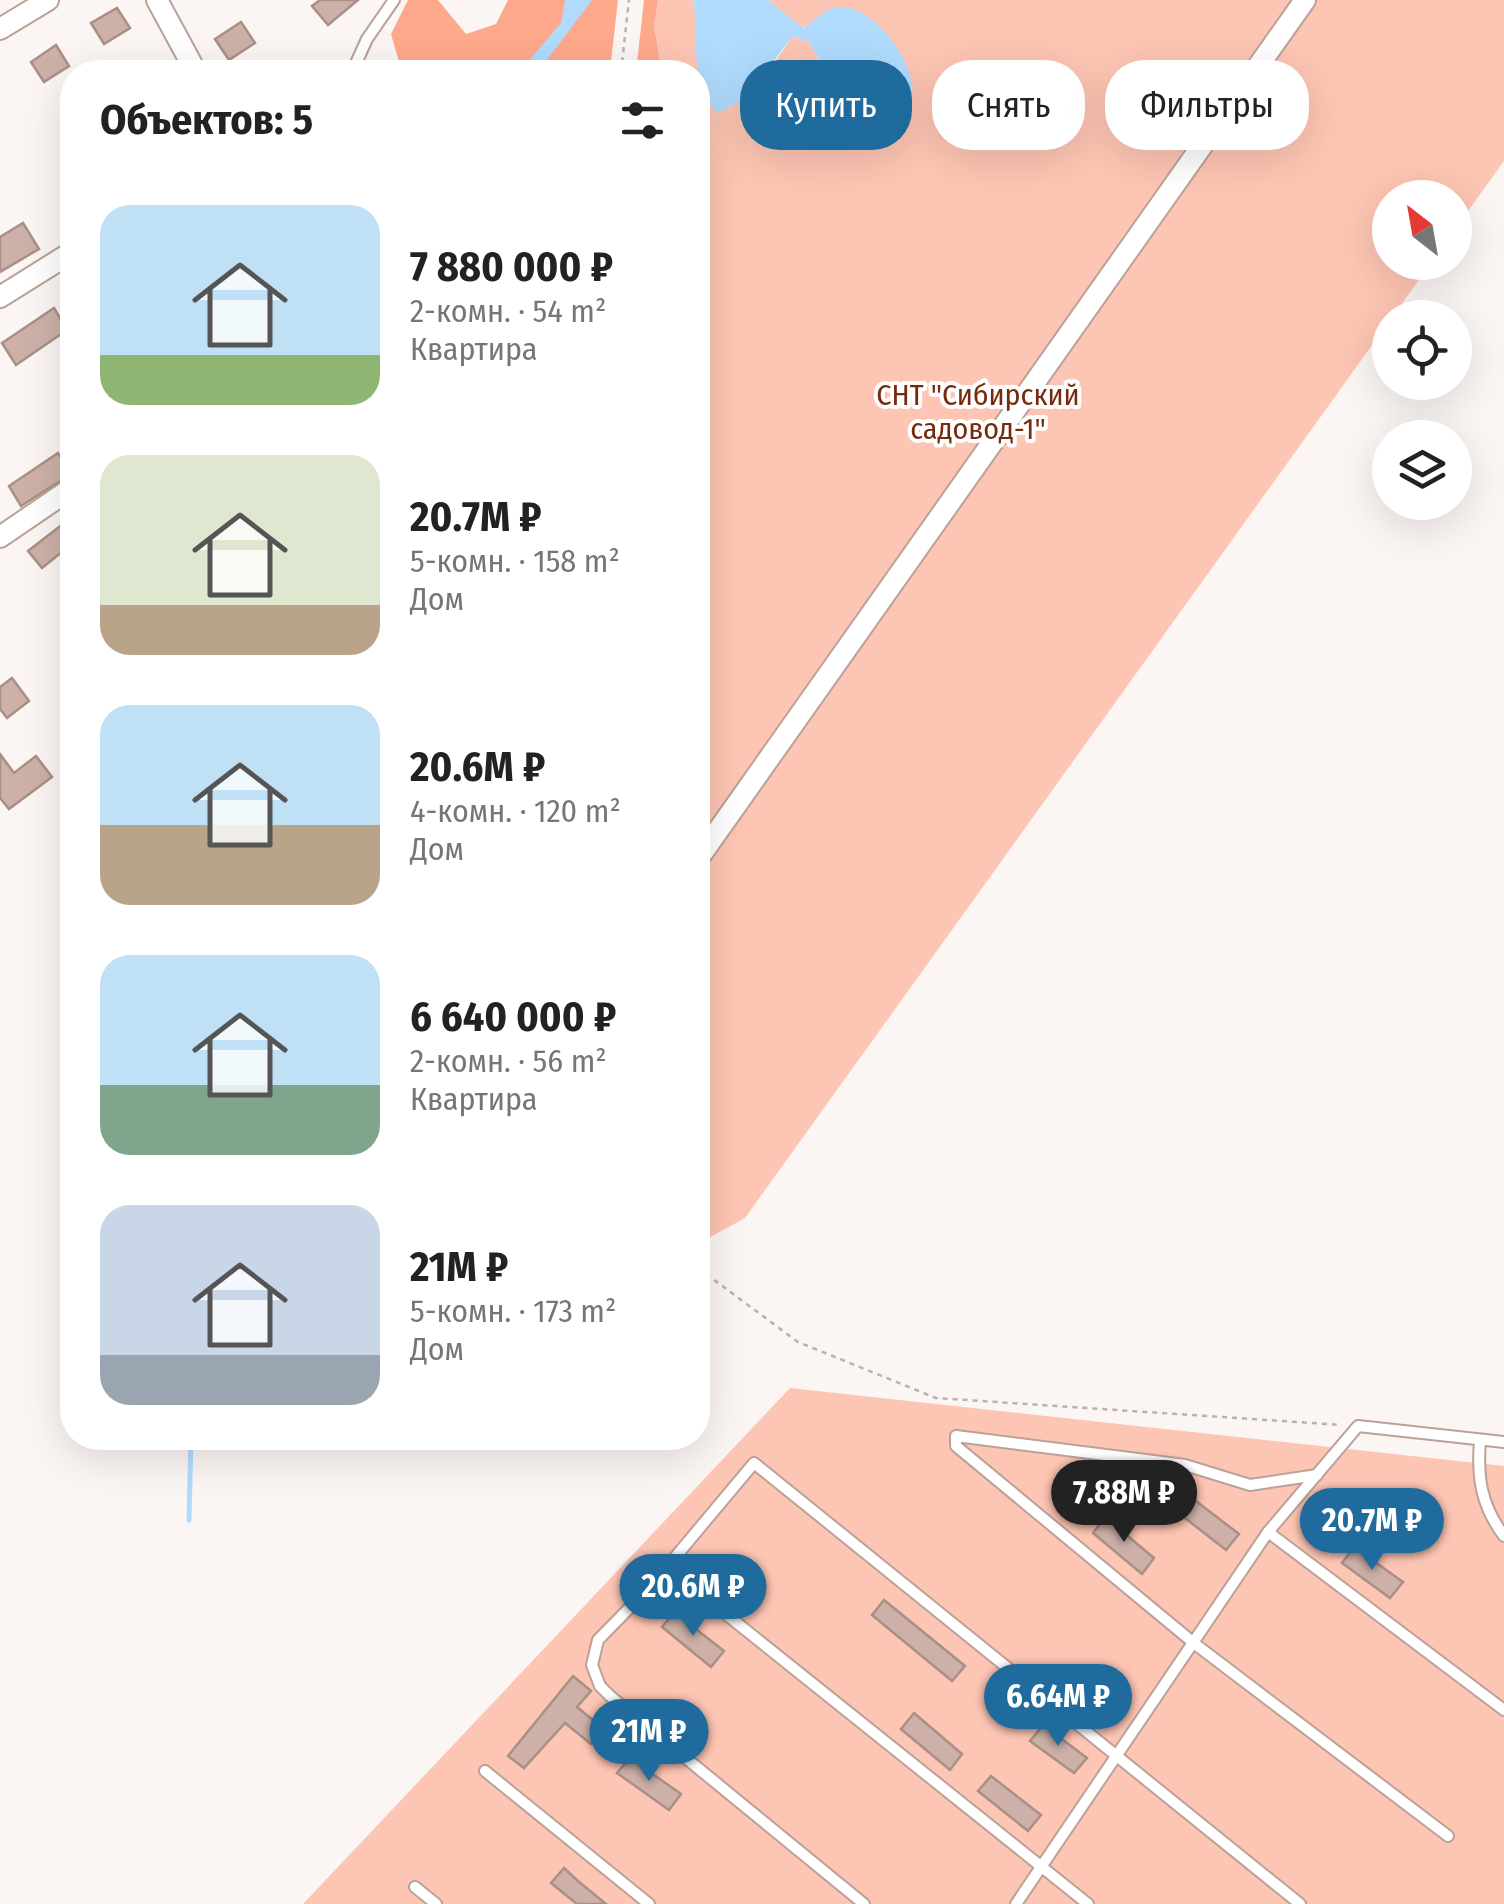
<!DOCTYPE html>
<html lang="ru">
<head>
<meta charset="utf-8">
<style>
	:root { --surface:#fff; --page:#f6f6f6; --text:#222; --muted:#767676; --accent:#1f6b9e }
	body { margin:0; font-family:"Fira Sans Condensed",sans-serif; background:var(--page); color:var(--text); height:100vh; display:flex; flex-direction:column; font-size:38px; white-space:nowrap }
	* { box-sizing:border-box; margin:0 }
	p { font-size:32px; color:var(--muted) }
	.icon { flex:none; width:55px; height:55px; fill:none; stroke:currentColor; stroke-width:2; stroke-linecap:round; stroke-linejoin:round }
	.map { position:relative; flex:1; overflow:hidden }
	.sheet { position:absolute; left:60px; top:60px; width:650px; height:1390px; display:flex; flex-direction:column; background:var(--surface); border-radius:40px; box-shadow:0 10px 40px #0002 }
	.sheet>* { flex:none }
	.banner { position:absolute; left:740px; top:60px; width:612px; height:90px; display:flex; gap:20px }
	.needle { width:65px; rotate:329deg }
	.buttons { position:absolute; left:1372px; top:180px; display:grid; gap:20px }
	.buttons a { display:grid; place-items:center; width:100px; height:100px; border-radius:50%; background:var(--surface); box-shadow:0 10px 40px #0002; font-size:50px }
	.price { position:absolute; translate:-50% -85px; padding:0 22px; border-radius:35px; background:var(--accent); color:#fff; font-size:32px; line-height:65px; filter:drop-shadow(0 2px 5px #0008) }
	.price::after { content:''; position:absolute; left:50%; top:60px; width:30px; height:22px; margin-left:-15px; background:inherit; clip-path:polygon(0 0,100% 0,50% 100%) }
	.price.active { background:#222; color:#fff }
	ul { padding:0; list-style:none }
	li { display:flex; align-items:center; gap:30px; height:250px; padding:0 40px }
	li span { display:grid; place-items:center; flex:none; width:280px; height:200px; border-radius:30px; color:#555 }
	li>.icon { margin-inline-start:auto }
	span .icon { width:120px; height:120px; fill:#fffc; stroke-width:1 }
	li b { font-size:42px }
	h2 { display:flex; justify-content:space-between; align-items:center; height:120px; padding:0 40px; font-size:42px }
	.tag { padding:0 35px; border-radius:40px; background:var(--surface); box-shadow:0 10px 40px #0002; font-size:35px; line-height:90px }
	.tag.active { background:var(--accent); color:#fff }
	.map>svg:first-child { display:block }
</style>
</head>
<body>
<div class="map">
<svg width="1504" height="1904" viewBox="0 0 1504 1904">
	<rect width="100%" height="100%" fill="#fbf5f3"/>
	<g fill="#fdc5b3">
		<path d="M658 0H694L700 85 729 108 762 80 793 36 809 42C832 84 848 97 897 100L817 19 802 28 768 0H1504V161L1455 229V198H1390V262L1431 263 745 1218 698 1244V72H662L654 26Z"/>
		<polygon points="790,1388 1504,1466 1504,1904 303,1904"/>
	</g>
	<g fill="#fea98c">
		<polygon points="408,0 438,0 466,34 496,24 508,0 618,0 610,70 402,72 391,34"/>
		<polygon points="644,0 658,0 654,26 662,72 636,72"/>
	</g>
	<g fill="#b0dbfd">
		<polygon points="565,0 592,0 538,72 519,72 561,23"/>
		<path d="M694 0H768L803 28C813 22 826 8 837 7 873 4 911 57 913 90 866 118 830 81 809 42L793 36 743 100 718 113C690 89 697 35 694 0Z"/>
	</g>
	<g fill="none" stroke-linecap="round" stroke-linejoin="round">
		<polyline stroke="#b0dbfd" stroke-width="5" points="189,1520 191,1438"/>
	</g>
	<g fill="#cdb1a8" stroke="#aa8f86" stroke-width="2.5">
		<polygon points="320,0 358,0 328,25 312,6"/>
		<polygon points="117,8 130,28 104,44 91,23"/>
		<polygon points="241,22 255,43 229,60 215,39"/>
		<polygon points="56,45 69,66 44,82 31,62"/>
		<polygon points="23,223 39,249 0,272 0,237"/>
		<polygon points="54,308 67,330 16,365 2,343"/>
		<polygon points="58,453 71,474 21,506 9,486"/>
		<polygon points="72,517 72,544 42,568 28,551"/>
		<polygon points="12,678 29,701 7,718 0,709 0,687"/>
		<polygon points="0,754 14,773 36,756 52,777 9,809 0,798"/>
		<polygon points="1188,1495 1239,1534 1226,1550 1176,1511"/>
		<polygon points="1105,1517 1154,1558 1142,1574 1093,1533"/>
		<polygon points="1354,1547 1403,1582 1390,1598 1342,1563"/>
		<polygon points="884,1600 965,1666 952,1681 872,1615"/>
		<polygon points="674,1612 724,1651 711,1667 662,1627"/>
		<polygon points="573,1676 591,1691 577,1707 604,1729 591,1744 565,1723 524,1768 508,1756"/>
		<polygon points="914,1713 962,1754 950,1770 901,1729"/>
		<polygon points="1043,1725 1087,1758 1074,1773 1030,1741"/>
		<polygon points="630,1758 681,1794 669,1810 617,1773"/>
		<polygon points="991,1776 1041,1815 1028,1831 978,1791"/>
		<polygon points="564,1868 578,1881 606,1904 577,1904 551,1883"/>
	</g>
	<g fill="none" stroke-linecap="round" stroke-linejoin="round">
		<g stroke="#bca198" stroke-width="14">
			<g id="lane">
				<polyline points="352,72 367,39 394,0"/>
				<path d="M1480 1440C1477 1478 1481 1505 1504 1536"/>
				<polyline points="1317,1475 1250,1485 1185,1465 956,1436 956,1446 1195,1644 1448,1836"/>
				<polyline points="1268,1532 1504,1710"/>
				<polyline points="667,1567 1088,1904"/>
				<polyline points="485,1771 649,1904"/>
				<polyline points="415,1887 436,1904"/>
				<polyline points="864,1904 610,1696 600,1686 592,1665 598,1640 651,1586 754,1463 1300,1904"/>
				<polyline points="1016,1904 1268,1532 1358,1426 1504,1442"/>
			</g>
		</g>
		<g stroke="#bca198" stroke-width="24">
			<g id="street">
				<polyline points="157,0 196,72"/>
				<polyline points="0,29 48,0"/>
				<polyline points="0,297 72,252"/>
				<polyline points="0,537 72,488"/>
				<polyline points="698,859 1305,0"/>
			</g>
		</g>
		<g stroke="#bab2b0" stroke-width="2.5" stroke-dasharray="5 5" stroke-linecap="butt">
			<polyline points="621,72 629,0"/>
			<polyline points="698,1268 798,1342 936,1398 1342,1425"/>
		</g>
		<use href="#lane" stroke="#fff" stroke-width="10"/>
		<use href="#street" stroke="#fff" stroke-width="20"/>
	</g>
	<g text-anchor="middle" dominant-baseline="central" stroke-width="8" stroke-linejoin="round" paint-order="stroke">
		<g font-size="30" fill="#742a0d" stroke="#fff">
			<text x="978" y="395">СНТ "Сибирский<tspan x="978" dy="34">садовод-1"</tspan></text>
		</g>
	</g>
</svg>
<div class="buttons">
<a><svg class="needle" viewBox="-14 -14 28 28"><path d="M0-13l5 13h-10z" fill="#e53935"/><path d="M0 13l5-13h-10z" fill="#767676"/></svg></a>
<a><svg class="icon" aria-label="locate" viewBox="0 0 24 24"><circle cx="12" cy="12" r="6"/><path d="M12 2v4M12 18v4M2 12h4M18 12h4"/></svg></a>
<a><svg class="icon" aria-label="layers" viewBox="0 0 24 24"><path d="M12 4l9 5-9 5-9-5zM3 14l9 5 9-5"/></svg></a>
</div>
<b class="price active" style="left:1124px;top:1545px">7.88M ₽</b>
<b class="price" style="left:1372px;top:1573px">20.7M ₽</b>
<b class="price" style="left:693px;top:1639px">20.6M ₽</b>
<b class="price" style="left:1058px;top:1749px">6.64M ₽</b>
<b class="price" style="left:649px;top:1784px">21M ₽</b>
<div class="banner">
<a class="tag active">Купить</a>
<a class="tag">Снять</a>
<a class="tag">Фильтры</a>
</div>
<section class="sheet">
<h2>Объектов: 5<svg class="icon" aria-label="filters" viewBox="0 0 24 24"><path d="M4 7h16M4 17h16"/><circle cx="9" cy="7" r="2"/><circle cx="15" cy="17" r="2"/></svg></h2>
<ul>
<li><span style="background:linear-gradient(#bfe0f5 75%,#8fb573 0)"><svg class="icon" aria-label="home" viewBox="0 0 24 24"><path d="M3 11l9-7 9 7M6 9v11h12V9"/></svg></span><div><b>7 880 000 ₽</b><p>2-комн. · 54 m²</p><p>Квартира</p></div></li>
<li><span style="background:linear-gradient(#dfe7d0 75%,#b9a48a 0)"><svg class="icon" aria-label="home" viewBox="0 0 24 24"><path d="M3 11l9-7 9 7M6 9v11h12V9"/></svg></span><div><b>20.7M ₽</b><p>5-комн. · 158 m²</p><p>Дом</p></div></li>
<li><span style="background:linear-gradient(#bfe0f5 60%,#b9a48a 0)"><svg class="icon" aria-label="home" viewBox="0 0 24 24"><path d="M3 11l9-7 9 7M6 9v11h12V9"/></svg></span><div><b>20.6M ₽</b><p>4-комн. · 120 m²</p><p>Дом</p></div></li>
<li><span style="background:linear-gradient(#bfe0f5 65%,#7fa58c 0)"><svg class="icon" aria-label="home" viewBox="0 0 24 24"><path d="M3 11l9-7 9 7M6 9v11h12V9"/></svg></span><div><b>6 640 000 ₽</b><p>2-комн. · 56 m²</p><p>Квартира</p></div></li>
<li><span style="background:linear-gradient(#c9d6e8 75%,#9aa5b1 0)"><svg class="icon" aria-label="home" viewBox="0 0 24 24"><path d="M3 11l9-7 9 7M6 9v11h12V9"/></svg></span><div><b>21M ₽</b><p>5-комн. · 173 m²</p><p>Дом</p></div></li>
</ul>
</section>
</div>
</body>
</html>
